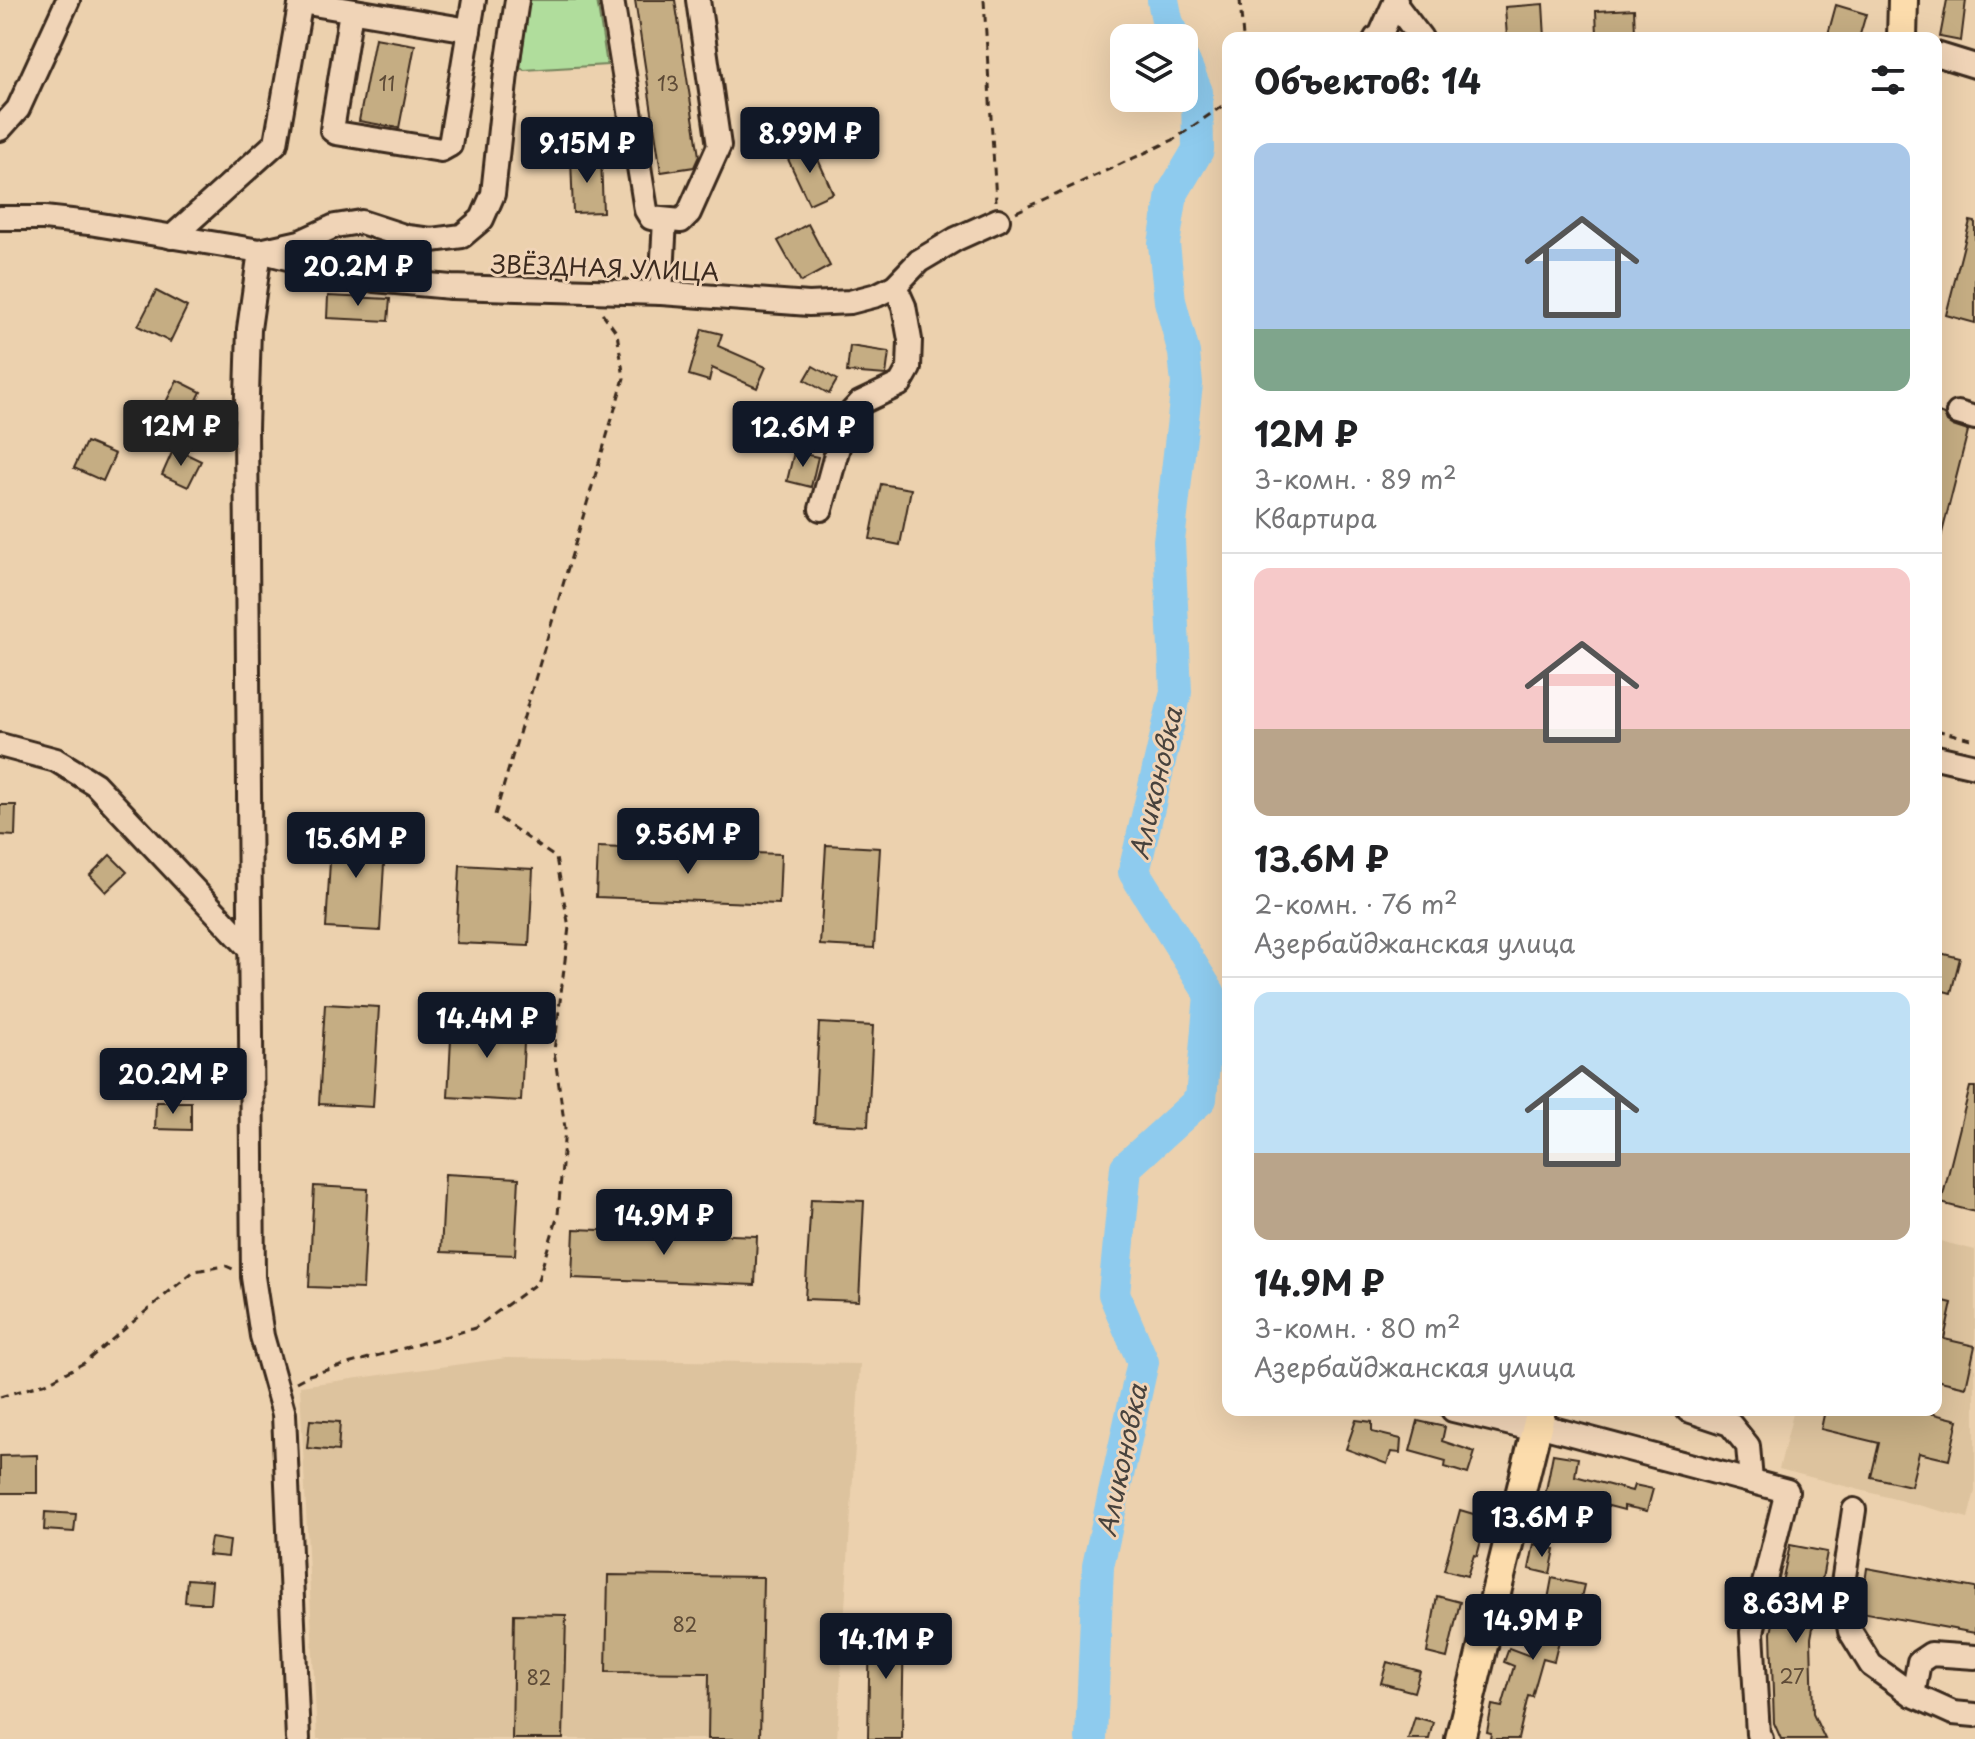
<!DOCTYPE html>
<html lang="ru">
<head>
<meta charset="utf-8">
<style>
	:root { --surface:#fff; --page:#f2f2f2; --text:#202124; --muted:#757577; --line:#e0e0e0; --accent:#111827 }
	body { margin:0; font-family:"Playpen Sans",sans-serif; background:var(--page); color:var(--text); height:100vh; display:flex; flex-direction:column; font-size:30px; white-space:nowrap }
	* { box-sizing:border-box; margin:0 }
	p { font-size:26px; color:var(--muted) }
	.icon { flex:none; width:44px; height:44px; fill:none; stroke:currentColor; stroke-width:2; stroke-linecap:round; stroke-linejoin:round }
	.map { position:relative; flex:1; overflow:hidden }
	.sheet { position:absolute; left:1222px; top:32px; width:720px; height:1384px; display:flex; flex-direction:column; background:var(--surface); border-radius:16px; box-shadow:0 8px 32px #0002 }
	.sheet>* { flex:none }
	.tools { position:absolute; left:1110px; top:24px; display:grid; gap:16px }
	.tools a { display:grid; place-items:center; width:88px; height:88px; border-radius:16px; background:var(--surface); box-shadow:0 8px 32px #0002; font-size:40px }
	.price { position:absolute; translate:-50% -68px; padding:0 18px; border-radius:8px; background:var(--accent); color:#fff; font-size:26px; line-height:52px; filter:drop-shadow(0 2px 4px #0008) }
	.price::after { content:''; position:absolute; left:50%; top:48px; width:24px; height:18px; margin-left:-12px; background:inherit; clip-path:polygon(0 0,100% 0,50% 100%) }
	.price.on { background:#222; color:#fff }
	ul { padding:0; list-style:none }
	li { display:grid; align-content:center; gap:16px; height:424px; padding:0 32px }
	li+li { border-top:2px solid var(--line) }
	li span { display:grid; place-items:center; height:248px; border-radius:16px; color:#555 }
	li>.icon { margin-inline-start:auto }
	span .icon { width:144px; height:144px; fill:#fffc; stroke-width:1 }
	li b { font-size:34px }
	h2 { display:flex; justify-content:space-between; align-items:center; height:96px; padding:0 32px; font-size:34px }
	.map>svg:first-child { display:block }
</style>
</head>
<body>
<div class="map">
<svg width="1975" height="1739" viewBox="0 0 1975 1739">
	<rect width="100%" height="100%" fill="#ecd1ae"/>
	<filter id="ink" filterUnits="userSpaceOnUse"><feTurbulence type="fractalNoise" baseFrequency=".0125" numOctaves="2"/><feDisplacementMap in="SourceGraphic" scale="16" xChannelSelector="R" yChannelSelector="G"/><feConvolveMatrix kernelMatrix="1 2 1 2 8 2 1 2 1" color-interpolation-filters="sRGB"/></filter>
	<g filter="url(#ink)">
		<g fill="#ddc39e">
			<polygon points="1936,1240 1975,1250 1975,1491 1968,1518 1779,1469 1794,1410 1936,1410"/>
			<polygon points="506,1358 860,1364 837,1739 317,1739 300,1386"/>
		</g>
		<polygon fill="#b0dd9c" stroke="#76845d" stroke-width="2" points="529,0 597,0 607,65 524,70 520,68"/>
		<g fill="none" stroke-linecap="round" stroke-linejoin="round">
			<g stroke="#8ecbee" stroke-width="32">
				<polyline points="1163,0 1167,20 1174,38"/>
				<polyline points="1091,1739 1098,1566 1143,1362 1114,1294 1126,1167 1201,1099 1210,994 1134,872 1176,692 1169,541 1187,384 1184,353 1170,301 1164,244 1172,194 1198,150 1197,92 1184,61"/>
			</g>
		</g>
		<g fill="#c5ad83" stroke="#3b2a1e" stroke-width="2">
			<polygon points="635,0 675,0 699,156 694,167 661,172"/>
			<polygon points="1947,0 1966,0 1961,41 1940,37"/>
			<polygon points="1543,4 1545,38 1507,38 1505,7"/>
			<polygon points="1836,5 1866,14 1859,38 1827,38"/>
			<polygon points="1634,9 1635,34 1597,35 1596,11"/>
			<polygon points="375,38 415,45 399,128 359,121"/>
			<polygon points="812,146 833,193 809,204 787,157"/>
			<polygon points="601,157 603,212 573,213 571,158"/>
			<polygon points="1970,221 1975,222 1975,323 1946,315"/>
			<polygon points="808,224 830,266 801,282 778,241"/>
			<polygon points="156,291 187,307 170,342 138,326"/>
			<polygon points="328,296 390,299 388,321 327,318"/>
			<polygon points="702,329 722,334 718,346 766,367 757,388 712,368 709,381 689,375"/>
			<polygon points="850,346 889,352 886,375 847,372"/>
			<polygon points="813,366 837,380 829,394 805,380"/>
			<polygon points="177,380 201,392 185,424 161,412"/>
			<polygon points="1936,412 1944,415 1947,422 1953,426 1968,431 1941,537 1936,536"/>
			<polygon points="86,442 115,454 103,481 74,468"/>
			<polygon points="174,448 201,461 188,487 162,475"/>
			<polygon points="794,452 818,457 811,487 787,481"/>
			<polygon points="881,484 911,489 900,545 870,539"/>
			<polygon points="0,805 16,805 15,836 0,835"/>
			<polygon points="332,828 386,831 380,931 326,928"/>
			<polygon points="826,845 880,848 874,948 820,945"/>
			<polygon points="598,847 781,854 779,904 596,897"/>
			<polygon points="110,855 127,872 106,892 90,875"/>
			<polygon points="460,865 533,869 529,946 456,943"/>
			<polygon points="1936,952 1960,958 1951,993 1936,989"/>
			<polygon points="325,1004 379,1007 373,1107 319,1104"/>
			<polygon points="452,1020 525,1023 521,1101 448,1097"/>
			<polygon points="819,1023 873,1026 868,1126 814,1123"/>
			<polygon points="1970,1087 1975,1087 1975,1212 1941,1203"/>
			<polygon points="156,1102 191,1102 191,1130 155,1129"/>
			<polygon points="445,1174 519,1178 515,1255 441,1252"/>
			<polygon points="314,1186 368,1189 363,1289 309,1287"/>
			<polygon points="811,1199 864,1201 859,1301 805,1299"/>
			<polygon points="574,1229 757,1236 755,1285 572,1278"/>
			<polygon points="1936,1299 1952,1303 1944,1339 1975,1346 1966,1387 1936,1380"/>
			<polygon points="1825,1410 1918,1410 1958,1420 1949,1460 1919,1453 1911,1486 1871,1477 1879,1443 1821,1429"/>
			<polygon points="310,1420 340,1422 338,1451 307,1448"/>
			<polygon points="1356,1420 1372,1422 1372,1432 1401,1439 1400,1453 1391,1452 1387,1464 1346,1449"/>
			<polygon points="1418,1421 1445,1427 1442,1441 1475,1452 1468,1474 1445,1467 1446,1461 1410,1451"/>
			<polygon points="1553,1454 1578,1458 1575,1476 1632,1491 1634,1485 1653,1489 1647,1511 1624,1506 1624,1510 1570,1496 1568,1506 1544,1501"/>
			<polygon points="37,1455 37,1493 0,1493 0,1456"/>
			<polygon points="1460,1510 1487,1518 1477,1556 1474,1555 1467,1576 1444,1570"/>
			<polygon points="45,1512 76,1514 74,1532 44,1530"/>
			<polygon points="211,1538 230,1541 228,1557 208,1555"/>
			<polygon points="1534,1544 1555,1549 1550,1574 1529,1569"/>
			<polygon points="1790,1545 1827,1552 1811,1638 1813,1714 1825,1739 1781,1739 1774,1723 1771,1633"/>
			<polygon points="1867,1568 1975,1588 1975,1633 1861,1612"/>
			<polygon points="608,1575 763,1577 760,1739 708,1739 709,1673 606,1672"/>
			<polygon points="1552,1578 1584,1585 1579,1606 1568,1604 1554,1661 1543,1658 1532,1697 1528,1696 1518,1739 1490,1739 1491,1733 1487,1732 1492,1705 1502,1707 1514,1666 1504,1662 1509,1648 1530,1656 1541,1621 1544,1621"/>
			<polygon points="187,1579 212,1581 210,1604 185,1602"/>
			<polygon points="1437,1596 1460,1602 1447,1658 1427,1653"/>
			<polygon points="514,1614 566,1615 563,1739 512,1739"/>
			<polygon points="870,1622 904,1623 902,1739 868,1739"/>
			<polygon points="1387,1662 1420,1671 1414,1692 1381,1683"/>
			<polygon points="1415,1717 1433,1722 1429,1739 1408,1739"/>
		</g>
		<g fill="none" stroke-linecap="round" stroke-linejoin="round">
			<g stroke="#3b2a1e" stroke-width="28">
				<g id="minor">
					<polyline points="612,0 646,210 651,218 681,221 689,213 719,146 698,0"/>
					<polyline points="301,2 469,30 474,0"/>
					<polyline points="1395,4 1421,38"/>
					<polyline points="351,11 332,130 336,133 441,150 450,145 469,30"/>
					<polyline points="1376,38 1380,36 1396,0"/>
					<polyline points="1936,54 1975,66"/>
					<polyline points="0,129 18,109 68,0"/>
					<polyline points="0,218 44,218 89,223 260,251 374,280 451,287 661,293 809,304 850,302 877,295 895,286 919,261 956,239 998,220"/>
					<polyline points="172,237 276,143 301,0"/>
					<polyline points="661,293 665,220"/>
					<polyline points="1958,413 1975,418"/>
					<polyline points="821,509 846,418 860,403 900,384 909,368 910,340 904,306 895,286"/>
					<polyline points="0,745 56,760 95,784 250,949"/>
					<polyline points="1936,757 1975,766"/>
					<polyline points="1453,1410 1536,1430"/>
					<polyline points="1688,1410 1730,1424 1748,1446 1751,1481"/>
					<polyline points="1538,1425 1787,1491 1752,1632 1758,1734 1761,1739"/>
					<polyline points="1854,1510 1842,1590 1850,1631 1871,1665 1913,1695 1953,1713 1975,1715"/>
					<polyline points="1913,1695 1919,1662 1931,1654 1975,1657"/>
					<polyline points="298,1739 284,1414 262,1336 253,1277 246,428 249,329 260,251 300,242 335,226 361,222 407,237 432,240 462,236 482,219 493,194 506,73 517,0"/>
				</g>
			</g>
			<g stroke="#3b2a1e" stroke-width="34">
				<g id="major">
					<polyline points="1902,38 1903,0"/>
					<polyline points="1460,1739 1541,1410"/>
				</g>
			</g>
			<g stroke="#3b2a1e" stroke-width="3" stroke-dasharray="8 6" stroke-linecap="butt">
				<polyline points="984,0 996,201"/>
				<polyline points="1240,0 1243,38"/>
				<polyline points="1016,212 1173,140 1228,102"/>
				<polyline points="1936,730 1975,740"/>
				<polyline points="296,1382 309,1375 475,1328 537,1283 558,1215 565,1128 554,1051 569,927 556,858 495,815 624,378 617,333 600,310"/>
				<polyline points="0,1397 46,1383 84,1363 194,1271 226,1266 235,1270"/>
			</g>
			<use href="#minor" stroke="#f0d4b7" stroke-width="22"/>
			<use href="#major" stroke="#fcdcac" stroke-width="28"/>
		</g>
	</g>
	<g text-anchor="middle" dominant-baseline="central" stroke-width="6" stroke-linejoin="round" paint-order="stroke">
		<g font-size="20" fill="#5e4b37">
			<text x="387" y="83">11</text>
			<text x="668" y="83">13</text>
			<text x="685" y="1624">82</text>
			<text x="1792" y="1676">27</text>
			<text x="539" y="1677">82</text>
		</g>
		<g font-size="24" fill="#3b2a1e" stroke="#f0d4b7">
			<text transform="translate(605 267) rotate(2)">ЗВЁЗДНАЯ УЛИЦА</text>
		</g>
		<g font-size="26" font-style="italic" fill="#47423d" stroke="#f0d4b7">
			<text transform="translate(1155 783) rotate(-77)">Аликоновка</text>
			<text transform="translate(1121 1460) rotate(-78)">Аликоновка</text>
		</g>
	</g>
</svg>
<div class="tools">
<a><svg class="icon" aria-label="layers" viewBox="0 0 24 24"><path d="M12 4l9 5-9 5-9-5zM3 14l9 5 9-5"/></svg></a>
</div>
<b class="price" style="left:810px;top:175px">8.99M ₽</b>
<b class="price" style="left:587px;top:185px">9.15M ₽</b>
<b class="price" style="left:358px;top:308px">20.2M ₽</b>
<b class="price on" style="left:181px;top:468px">12M ₽</b>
<b class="price" style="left:803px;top:469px">12.6M ₽</b>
<b class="price" style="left:688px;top:876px">9.56M ₽</b>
<b class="price" style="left:356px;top:880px">15.6M ₽</b>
<b class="price" style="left:487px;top:1060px">14.4M ₽</b>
<b class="price" style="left:173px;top:1116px">20.2M ₽</b>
<b class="price" style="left:664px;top:1257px">14.9M ₽</b>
<b class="price" style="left:1542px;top:1559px">13.6M ₽</b>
<b class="price" style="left:1796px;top:1645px">8.63M ₽</b>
<b class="price" style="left:1533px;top:1662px">14.9M ₽</b>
<b class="price" style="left:886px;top:1681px">14.1M ₽</b>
<section class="sheet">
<h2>Объектов: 14<svg class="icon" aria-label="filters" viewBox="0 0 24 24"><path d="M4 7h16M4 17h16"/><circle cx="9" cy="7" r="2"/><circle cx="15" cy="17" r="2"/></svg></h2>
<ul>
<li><span style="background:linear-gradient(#a9c7e8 75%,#7fa58c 0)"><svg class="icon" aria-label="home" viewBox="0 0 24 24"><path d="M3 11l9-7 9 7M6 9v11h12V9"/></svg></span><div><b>12M ₽</b><p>3-комн. · 89 m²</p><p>Квартира</p></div></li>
<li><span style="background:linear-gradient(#f6c9c9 65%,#b9a48a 0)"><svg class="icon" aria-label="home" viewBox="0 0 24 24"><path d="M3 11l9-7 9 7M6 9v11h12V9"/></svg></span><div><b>13.6M ₽</b><p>2-комн. · 76 m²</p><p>Азербайджанская улица</p></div></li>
<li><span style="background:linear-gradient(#bfe0f5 65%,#b9a48a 0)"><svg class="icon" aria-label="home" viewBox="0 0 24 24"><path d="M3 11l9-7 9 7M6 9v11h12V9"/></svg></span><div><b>14.9M ₽</b><p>3-комн. · 80 m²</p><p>Азербайджанская улица</p></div></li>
</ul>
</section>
</div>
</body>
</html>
